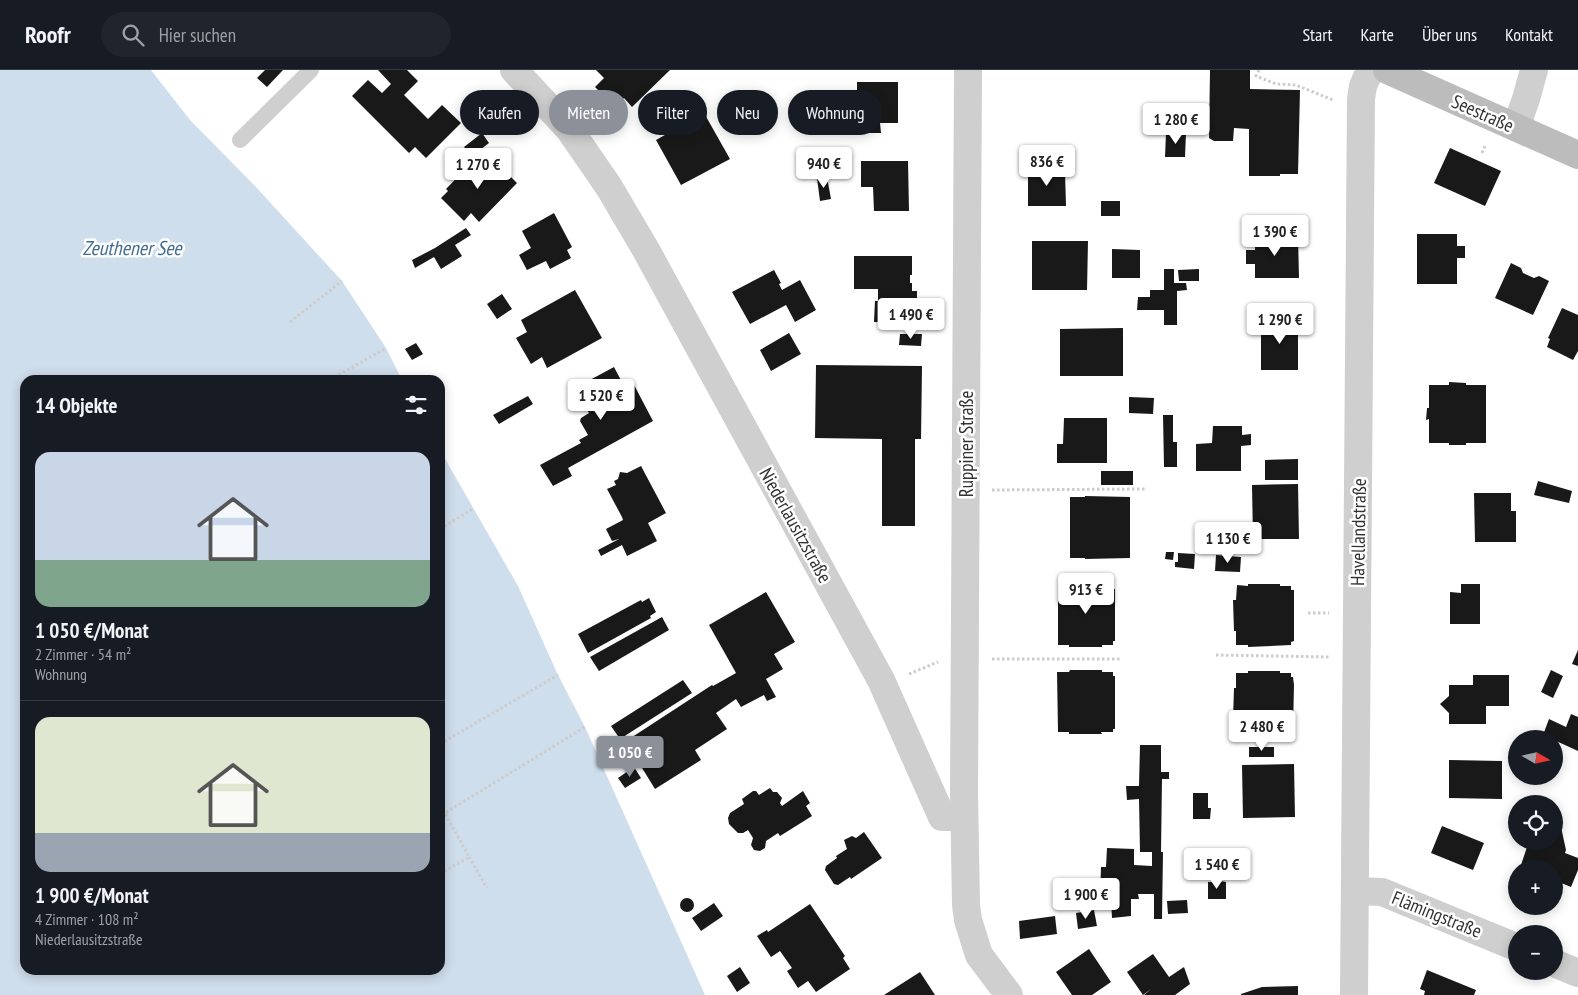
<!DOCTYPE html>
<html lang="de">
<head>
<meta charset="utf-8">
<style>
	:root { --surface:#171b24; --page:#20242c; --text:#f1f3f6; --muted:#9ea1a6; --line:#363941; --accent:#8c9099 }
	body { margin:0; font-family:"PT Sans Narrow",sans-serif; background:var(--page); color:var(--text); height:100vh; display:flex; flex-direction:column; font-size:19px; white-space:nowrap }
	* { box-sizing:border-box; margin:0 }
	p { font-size:16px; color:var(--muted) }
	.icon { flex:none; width:28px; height:28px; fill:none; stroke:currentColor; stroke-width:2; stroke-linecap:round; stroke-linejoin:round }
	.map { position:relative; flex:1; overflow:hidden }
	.sheet { position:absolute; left:20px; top:305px; width:425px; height:600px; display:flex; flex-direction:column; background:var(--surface); border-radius:15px; box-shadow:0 2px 12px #0003 }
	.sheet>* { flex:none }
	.top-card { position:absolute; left:460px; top:20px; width:475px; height:45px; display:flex; gap:10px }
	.needle { width:32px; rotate:99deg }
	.fabs { position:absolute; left:1508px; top:660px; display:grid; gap:10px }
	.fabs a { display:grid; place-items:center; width:55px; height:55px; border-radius:50%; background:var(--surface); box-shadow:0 2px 12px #0003; font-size:25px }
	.price { position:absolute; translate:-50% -42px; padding:0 11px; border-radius:5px; background:#fff; color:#222; font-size:16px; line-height:32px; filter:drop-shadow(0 1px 2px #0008) }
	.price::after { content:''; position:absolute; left:50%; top:30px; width:15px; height:11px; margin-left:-8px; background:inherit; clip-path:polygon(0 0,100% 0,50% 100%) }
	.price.active { background:var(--accent); color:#fff }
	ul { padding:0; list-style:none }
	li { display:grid; align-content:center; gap:10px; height:265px; padding:0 15px }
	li+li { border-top:1px solid var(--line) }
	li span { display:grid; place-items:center; height:155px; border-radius:15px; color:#555 }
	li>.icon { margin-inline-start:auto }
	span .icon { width:90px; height:90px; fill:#fffc; stroke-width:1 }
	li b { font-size:21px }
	h2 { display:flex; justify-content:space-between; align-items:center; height:60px; padding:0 15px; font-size:21px }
	.pill { padding:0 18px; border-radius:22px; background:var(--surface); box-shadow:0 2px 12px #0003; font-size:18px; line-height:45px }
	.pill.active { background:var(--accent); color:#fff }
	header { display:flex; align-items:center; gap:30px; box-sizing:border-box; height:70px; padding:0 25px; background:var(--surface); border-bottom:1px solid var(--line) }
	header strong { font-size:24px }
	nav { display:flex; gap:28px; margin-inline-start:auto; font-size:18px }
	.search { width:350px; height:45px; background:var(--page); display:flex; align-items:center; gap:12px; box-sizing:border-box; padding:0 18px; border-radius:28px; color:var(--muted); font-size:19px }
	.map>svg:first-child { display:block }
</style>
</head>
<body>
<header>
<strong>Roofr</strong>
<div class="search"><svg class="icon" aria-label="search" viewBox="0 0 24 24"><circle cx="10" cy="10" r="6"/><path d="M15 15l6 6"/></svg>Hier suchen</div>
<nav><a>Start</a><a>Karte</a><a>Über uns</a><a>Kontakt</a></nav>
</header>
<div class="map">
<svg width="1578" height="925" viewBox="0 0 1578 925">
	<rect width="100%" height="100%" fill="#fff"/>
	<polygon fill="#cfdeec" points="0,0 151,0 190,50 255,116 342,211 386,278 402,310 25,310 25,900 440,900 440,380 518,516 558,605 585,657 705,925 0,925"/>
	<g fill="#191919">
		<polygon points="265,0 283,0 267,17 257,8"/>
		<polygon points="378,0 407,0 418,11 404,25 428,49 442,35 461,53 426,88 415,77 409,83 352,26 368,10 382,23 391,14"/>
		<polygon points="596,0 670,0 632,37 624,28 615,37 595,17 604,8"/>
		<polygon points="1210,0 1250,0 1250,19 1300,20 1298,104 1280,104 1280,106 1249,106 1249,59 1234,58 1233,71 1214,71 1209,68"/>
		<polygon points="857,12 898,12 898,53 880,53 881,63 863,63 863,53 857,53"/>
		<polygon points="704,43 730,89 681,115 656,70"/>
		<polygon points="482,63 489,73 472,86 464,77"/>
		<polygon points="1166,63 1186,63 1185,87 1165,87"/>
		<polygon points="1450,78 1501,101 1485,136 1434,113"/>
		<polygon points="479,85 498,103 503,99 517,113 479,152 471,143 464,151 441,128 448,121 446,119"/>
		<polygon points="861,91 908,91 909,141 874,141 873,117 861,117"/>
		<polygon points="1038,95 1054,95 1055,102 1065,102 1066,136 1028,136 1028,103 1038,103"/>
		<polygon points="827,107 831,129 820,131 817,108"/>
		<rect x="1101" y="131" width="19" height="15"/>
		<polygon points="554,143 572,177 567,180 571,188 550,199 546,191 527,200 519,185 531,178 522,161"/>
		<polygon points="466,158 471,165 455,175 462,186 441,199 434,187 415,198 412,190 435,178"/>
		<polygon points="1417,164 1457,164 1457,176 1465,176 1465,188 1457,188 1457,214 1417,214"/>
		<polygon points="1255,166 1298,166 1299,208 1255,208 1255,194 1246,194 1246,180 1255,180"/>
		<polygon points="1032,171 1088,171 1087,220 1032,220"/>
		<polygon points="1112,179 1140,180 1140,208 1112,208"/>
		<polygon points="854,186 912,186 912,205 910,205 910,213 912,213 912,221 917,221 917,252 874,252 875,231 878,231 878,219 854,219"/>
		<polygon points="1511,193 1521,198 1523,203 1534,208 1539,206 1549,211 1533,245 1495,228"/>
		<polygon points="1164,199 1174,199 1174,213 1186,213 1187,220 1177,221 1177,255 1164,255 1164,240 1137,240 1138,227 1150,227 1150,220 1164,220"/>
		<polygon points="1199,199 1199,211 1179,211 1178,200"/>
		<polygon points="774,200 781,213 779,214 782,220 800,210 816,240 795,252 786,235 750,254 732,222"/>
		<polygon points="575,220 602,268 547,298 542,287 531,294 516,268 527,262 521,250"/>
		<polygon points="502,224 512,239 497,249 487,234"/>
		<polygon points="1562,238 1578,245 1578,281 1573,290 1547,277 1550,269 1548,268"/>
		<rect x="1261" y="250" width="37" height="50"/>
		<polygon points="1123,258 1123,306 1060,306 1060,259"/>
		<polygon points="789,263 801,284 771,301 760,280"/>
		<polygon points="900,264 922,264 921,276 899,275"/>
		<polygon points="416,273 423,284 412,290 405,279"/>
		<polygon points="816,295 922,296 921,369 915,369 915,456 882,456 882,369 815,368"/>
		<polygon points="614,297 624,316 632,311 653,351 568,398 572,406 553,416 540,395 581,373 579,370 588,365 580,351 581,348 589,343 575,318"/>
		<polygon points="1449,312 1466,313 1466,315 1486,315 1486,373 1466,373 1466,375 1449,375 1449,373 1429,373 1429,349 1426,350 1427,338 1429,338 1429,315 1449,315"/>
		<polygon points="528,326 533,334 499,354 493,345"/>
		<polygon points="1129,327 1154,328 1153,344 1129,343"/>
		<polygon points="1163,345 1173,345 1173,372 1177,372 1177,397 1164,397"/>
		<polygon points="1064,348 1107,348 1107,393 1057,393 1057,374 1063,374"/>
		<polygon points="1213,356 1242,356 1242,365 1251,364 1251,375 1241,376 1241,401 1196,401 1196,374 1212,373"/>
		<polygon points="1298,389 1298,410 1265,410 1265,390"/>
		<polygon points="641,396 666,443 648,453 657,471 627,486 622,475 601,486 598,480 619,469 612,471 606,459 623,450 622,447 607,419 616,415 614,411 618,409 620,402 627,403"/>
		<rect x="1101" y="401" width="32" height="14"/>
		<polygon points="1538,411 1572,421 1569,433 1534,425"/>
		<polygon points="1298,414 1299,469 1253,469 1252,415"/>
		<polygon points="1474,423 1511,423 1511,441 1516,441 1516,472 1475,472"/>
		<polygon points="1085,426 1130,427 1130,488 1085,489 1085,488 1070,488 1070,427 1085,427"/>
		<polygon points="1166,482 1174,482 1173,490 1165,489"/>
		<polygon points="1178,483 1195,484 1194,499 1175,497 1175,492 1178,492"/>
		<polygon points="1216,485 1241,487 1240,502 1215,501"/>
		<polygon points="1070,513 1102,513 1102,514 1113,515 1113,519 1115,519 1115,571 1113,571 1113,575 1102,575 1102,577 1069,577 1069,575 1058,575 1058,515 1069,514"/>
		<polygon points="1248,514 1280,514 1280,516 1291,516 1291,520 1294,520 1294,571 1291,572 1291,575 1248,577 1248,575 1236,575 1236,561 1234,561 1233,530 1236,530 1237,515 1248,516"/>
		<polygon points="1461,514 1480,514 1480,554 1450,554 1450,522 1461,523"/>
		<polygon points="766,522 795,572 774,584 783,599 766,609 776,627 767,631 764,625 741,637 736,629 716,643 727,659 695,680 701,690 655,719 639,693 632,692 623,679 623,673 712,615 713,616 736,603 709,555"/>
		<polygon points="649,528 656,542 650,546 651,548 588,583 578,564 641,530 642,532"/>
		<polygon points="662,547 669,560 599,601 590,587"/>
		<polygon points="1578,580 1578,596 1572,594"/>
		<polygon points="1070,600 1102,600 1102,602 1113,602 1113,606 1115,606 1115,659 1113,659 1113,662 1101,662 1102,664 1069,664 1069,662 1058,662 1057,602 1069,602"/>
		<polygon points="1551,600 1563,606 1553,628 1541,622"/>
		<polygon points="1248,601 1280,601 1280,603 1291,603 1291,607 1293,607 1294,615 1293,659 1291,659 1291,663 1280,663 1280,664 1236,663 1236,649 1233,649 1234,618 1236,618 1236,603 1248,603"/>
		<polygon points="1473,605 1509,605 1509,636 1486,636 1486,654 1449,654 1449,643 1440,634 1449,626 1449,615 1473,615"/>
		<polygon points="683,610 692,623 620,669 611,656"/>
		<polygon points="1571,644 1578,647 1578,681 1554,670 1554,669 1543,665 1549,649 1566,657"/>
		<polygon points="1140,675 1161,675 1161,702 1169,702 1169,709 1162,709 1161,782 1163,782 1162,849 1154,849 1154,824 1138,824 1139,829 1131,829 1131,846 1112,848 1111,829 1100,829 1101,797 1106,797 1107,778 1134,779 1134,795 1152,796 1152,782 1140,782 1139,729 1127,730 1126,716 1139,716"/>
		<rect x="1249" y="677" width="25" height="10"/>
		<polygon points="1449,690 1502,691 1502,729 1449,728"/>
		<polygon points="1294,694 1295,747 1243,748 1242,695"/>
		<polygon points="634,697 641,708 625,718 618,708"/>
		<polygon points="770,718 773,722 777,722 782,728 780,733 782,736 803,721 810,733 806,736 812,746 780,766 778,763 766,771 765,778 760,781 754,780 751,775 753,768 748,760 743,763 738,763 729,754 728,748 730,743 744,734 742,729 753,721 756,721 759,725"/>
		<polygon points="1193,723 1208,723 1208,738 1211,738 1210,749 1193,749"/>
		<polygon points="1559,748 1566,780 1565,783 1578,788 1578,800 1571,817 1554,810 1554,799 1520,798 1529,771 1554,771 1554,749"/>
		<polygon points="1442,756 1484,773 1473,800 1431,783"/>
		<polygon points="864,762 882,788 851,809 850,807 838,815 834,814 825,800 826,796 837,788 836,786 847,779 844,770 852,766 856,768"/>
		<polygon points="1214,810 1226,812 1226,829 1208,829 1208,812 1214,812"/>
		<circle cx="687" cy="835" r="7"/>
		<polygon points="1187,830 1188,843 1168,844 1167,831"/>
		<polygon points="714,833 723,846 701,861 692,848"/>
		<polygon points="810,834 845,886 843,888 850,899 816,922 808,911 798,918 787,901 792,898 780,881 771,887 757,866 767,860 768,862"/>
		<polygon points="1094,840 1097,856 1078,859 1076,843"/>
		<polygon points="1055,846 1057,864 1020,869 1019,851"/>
		<polygon points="1089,879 1111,912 1092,925 1072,925 1056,902"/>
		<polygon points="1153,884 1169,907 1184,897 1190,914 1175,925 1144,925 1151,919 1143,925 1127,902"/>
		<polygon points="740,897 750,913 737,922 727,906"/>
		<polygon points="1427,900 1476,920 1474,925 1424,925 1425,921 1420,919"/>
		<polygon points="920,902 935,925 884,925"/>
		<polygon points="1298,916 1298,925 1241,925 1241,924 1262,917"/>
	</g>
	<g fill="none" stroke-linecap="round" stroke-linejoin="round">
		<g stroke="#ccc" stroke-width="3" stroke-dasharray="2.5 2.5" stroke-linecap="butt">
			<polyline points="1259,0 1256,6 1276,14 1296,15 1333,30"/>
			<polyline points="1482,83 1486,74"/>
			<polyline points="290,252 342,211"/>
			<polyline points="330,310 386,278"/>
			<polyline points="992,420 1147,419"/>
			<polyline points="440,459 474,438"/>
			<polyline points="1308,543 1329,543"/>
			<polyline points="1216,585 1329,587"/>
			<polyline points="992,589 1121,589"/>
			<polyline points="909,604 938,592"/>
			<polyline points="440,674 558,605"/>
			<polyline points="469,787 487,818"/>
			<polyline points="440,804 469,787 445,743 585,657"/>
		</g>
		<polyline stroke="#cfcfcf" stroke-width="16" points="240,70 311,0"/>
		<g stroke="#cfcfcf" stroke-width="28">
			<polyline points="514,0 569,59 609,117 646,180 881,610 942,747 964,747"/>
			<polyline points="968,0 964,723 966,835 968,850 979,885 1009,925"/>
			<polyline points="1516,57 1526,29 1534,0"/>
			<polyline points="1355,821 1382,822 1516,877"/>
			<polyline points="1554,893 1578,903"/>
			<polyline points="1354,925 1361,29 1363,16 1370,0"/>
		</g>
		<polyline stroke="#bcbcbc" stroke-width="28" points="1387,0 1578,85"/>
	</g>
	<g text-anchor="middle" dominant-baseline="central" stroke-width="5" stroke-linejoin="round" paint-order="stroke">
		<g font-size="19" fill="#323232" stroke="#fff">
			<text transform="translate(1483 43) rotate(24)">Seestraße</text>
			<text transform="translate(966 374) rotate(-90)">Ruppiner Straße</text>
			<text transform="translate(796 455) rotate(61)">Niederlausitzstraße</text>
			<text transform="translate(1358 462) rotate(-89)">Havellandstraße</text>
			<text transform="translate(1437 844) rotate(22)">Flämingstraße</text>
		</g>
		<g font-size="20" font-style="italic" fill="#426c92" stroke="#fff">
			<text x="132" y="178">Zeuthener See</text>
		</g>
	</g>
</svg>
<div class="fabs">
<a><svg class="needle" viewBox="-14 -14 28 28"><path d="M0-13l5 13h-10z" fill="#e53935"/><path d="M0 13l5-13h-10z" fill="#9ea1a6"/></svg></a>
<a><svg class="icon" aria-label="locate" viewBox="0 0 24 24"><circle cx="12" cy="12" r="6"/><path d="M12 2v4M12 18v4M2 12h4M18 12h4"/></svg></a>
<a>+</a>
<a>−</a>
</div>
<b class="price" style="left:1176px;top:75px">1 280 €</b>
<b class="price" style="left:1047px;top:117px">836 €</b>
<b class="price" style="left:824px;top:119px">940 €</b>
<b class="price" style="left:478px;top:120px">1 270 €</b>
<b class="price" style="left:1275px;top:187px">1 390 €</b>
<b class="price" style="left:911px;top:270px">1 490 €</b>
<b class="price" style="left:1280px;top:275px">1 290 €</b>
<b class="price" style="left:601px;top:351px">1 520 €</b>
<b class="price" style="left:1228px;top:494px">1 130 €</b>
<b class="price" style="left:1086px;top:545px">913 €</b>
<b class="price" style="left:1262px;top:682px">2 480 €</b>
<b class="price active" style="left:630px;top:708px">1 050 €</b>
<b class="price" style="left:1217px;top:820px">1 540 €</b>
<b class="price" style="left:1086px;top:850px">1 900 €</b>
<div class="top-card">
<a class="pill">Kaufen</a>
<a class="pill active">Mieten</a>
<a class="pill">Filter</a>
<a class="pill">Neu</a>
<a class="pill">Wohnung</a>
</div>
<section class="sheet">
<h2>14 Objekte<svg class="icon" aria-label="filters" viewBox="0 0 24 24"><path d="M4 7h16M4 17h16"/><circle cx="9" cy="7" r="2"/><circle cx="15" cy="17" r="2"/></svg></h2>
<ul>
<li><span style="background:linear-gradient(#c9d6e8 70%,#7fa58c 0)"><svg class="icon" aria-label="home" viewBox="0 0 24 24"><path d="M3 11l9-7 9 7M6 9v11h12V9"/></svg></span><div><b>1 050 €/Monat</b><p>2 Zimmer · 54 m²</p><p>Wohnung</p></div></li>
<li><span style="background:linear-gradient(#dfe7d0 75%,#9aa5b1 0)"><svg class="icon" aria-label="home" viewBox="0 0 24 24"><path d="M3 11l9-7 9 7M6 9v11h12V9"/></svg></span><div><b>1 900 €/Monat</b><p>4 Zimmer · 108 m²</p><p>Niederlausitzstraße</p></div></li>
</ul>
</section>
</div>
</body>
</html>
